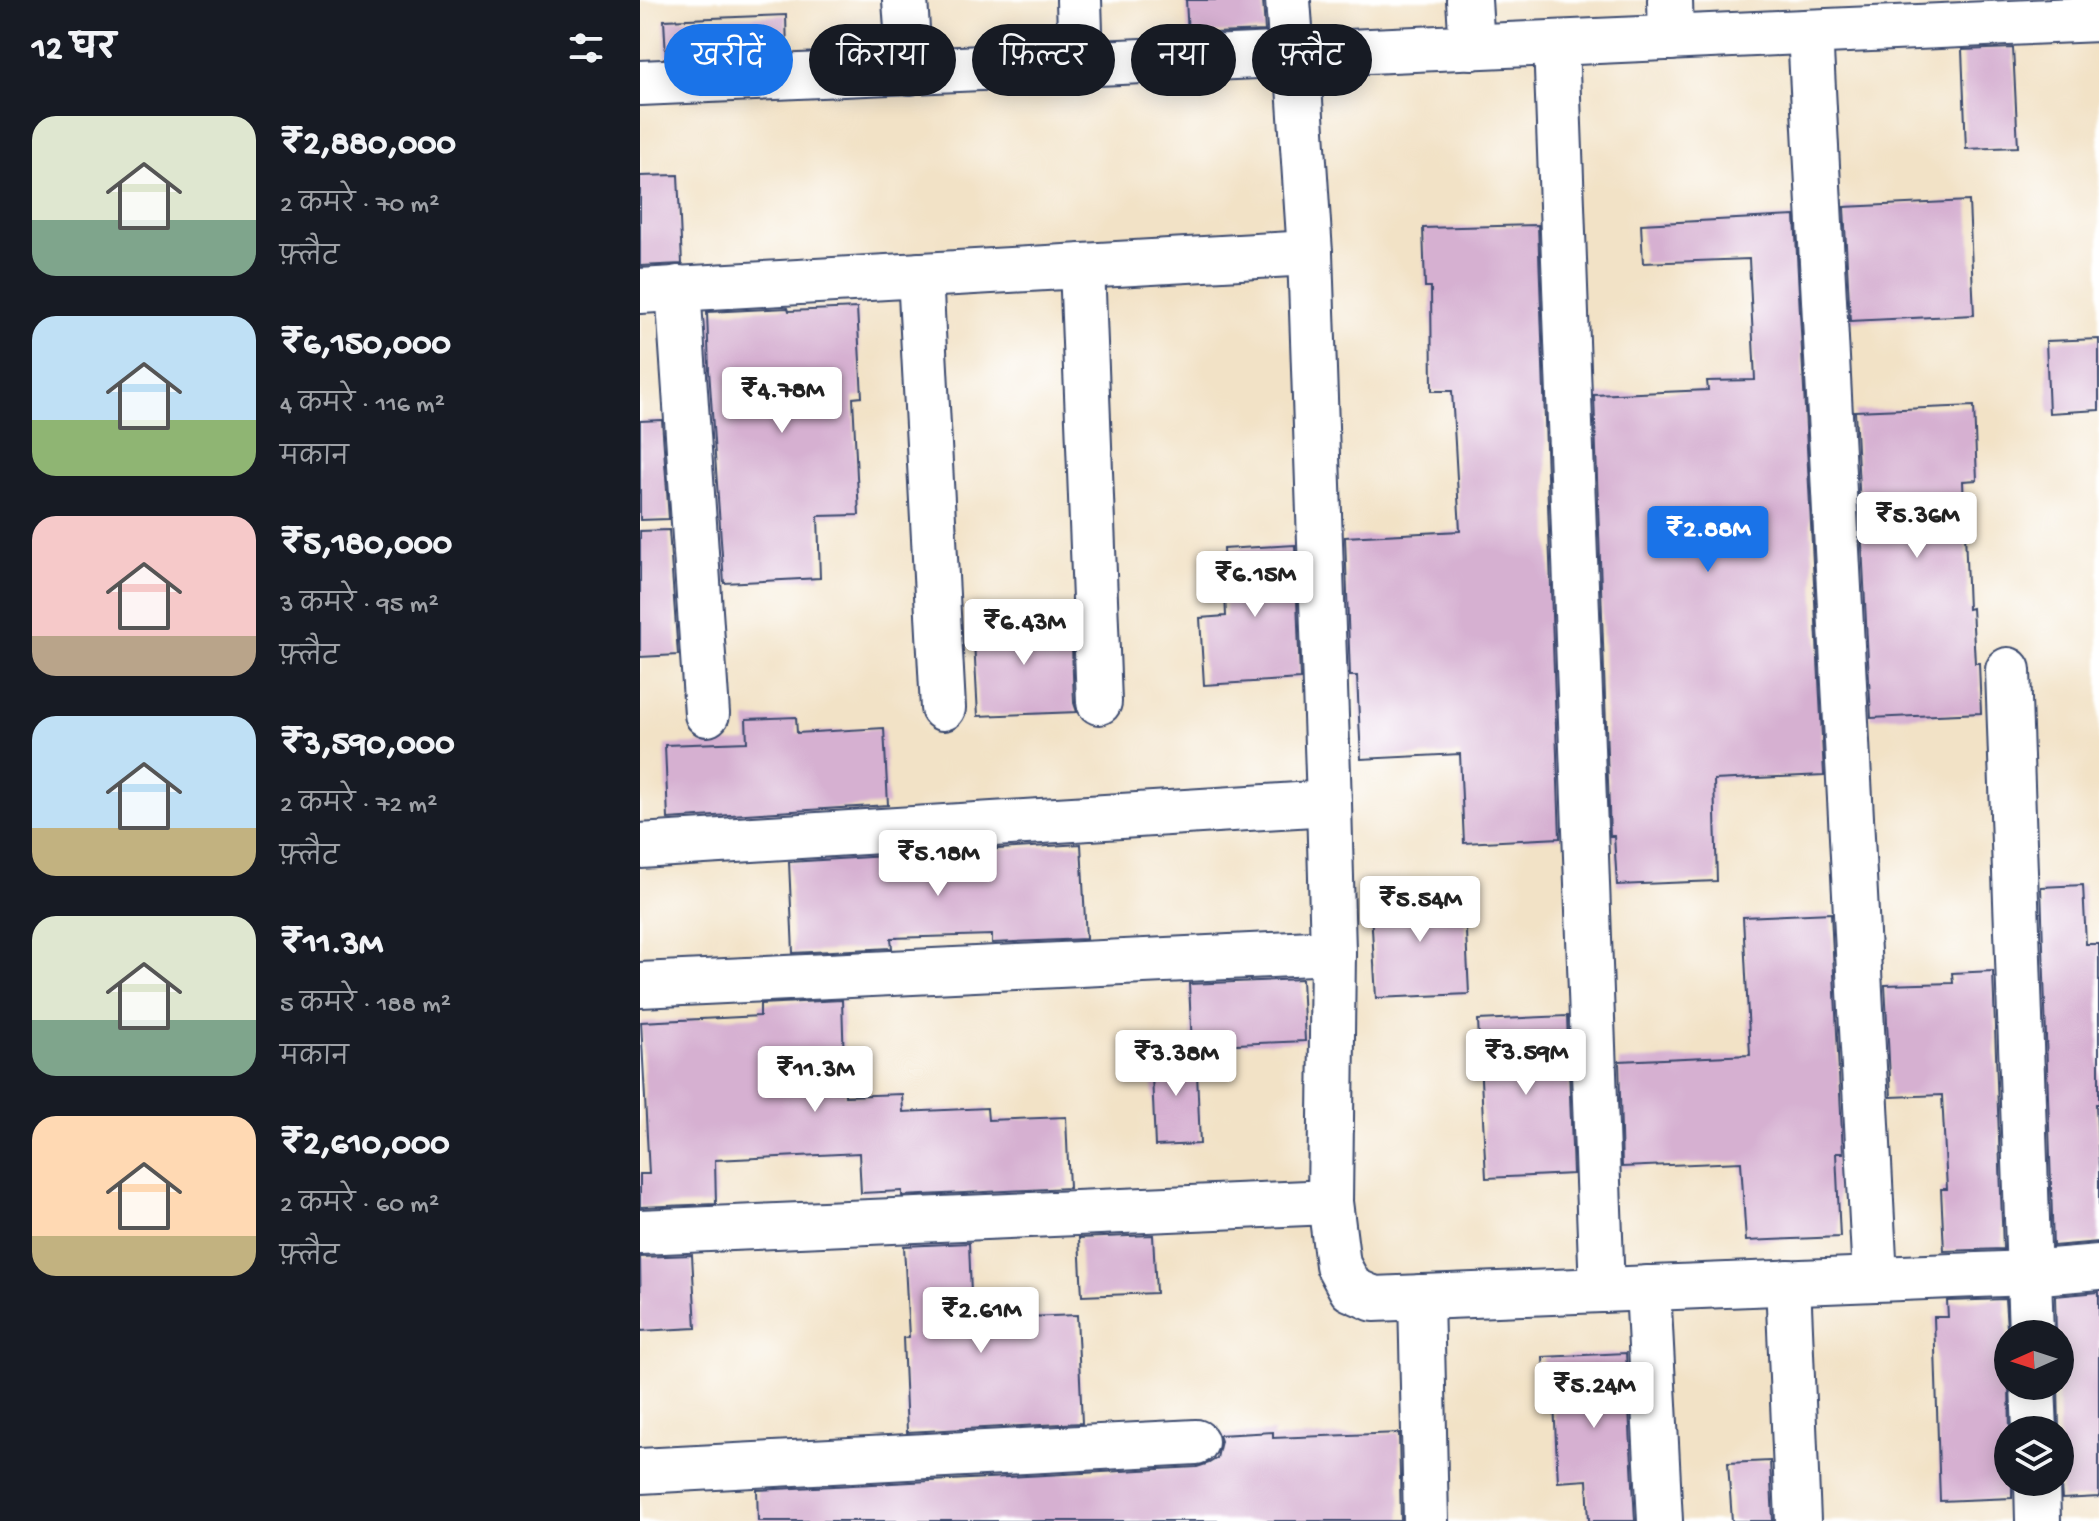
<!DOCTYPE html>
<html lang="hi">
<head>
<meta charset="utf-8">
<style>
	:root { --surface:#171b24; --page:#20242c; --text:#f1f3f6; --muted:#9ea1a6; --accent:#1a73e8 }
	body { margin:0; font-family:"Gochi Hand","Playpen Sans Deva",sans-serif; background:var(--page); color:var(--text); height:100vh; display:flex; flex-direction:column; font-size:30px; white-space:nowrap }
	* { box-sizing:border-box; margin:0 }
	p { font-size:26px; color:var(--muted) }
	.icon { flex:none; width:44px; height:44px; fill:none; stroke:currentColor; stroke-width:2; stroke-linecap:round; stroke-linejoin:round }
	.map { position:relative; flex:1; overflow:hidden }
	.panel { display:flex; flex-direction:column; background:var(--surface); width:640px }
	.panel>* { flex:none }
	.banner { position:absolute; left:24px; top:24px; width:760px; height:72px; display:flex; gap:16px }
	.needle { width:52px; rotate:267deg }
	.buttons { position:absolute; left:1354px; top:1320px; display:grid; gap:16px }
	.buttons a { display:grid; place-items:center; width:80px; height:80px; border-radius:50%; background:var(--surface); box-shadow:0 4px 20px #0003; font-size:40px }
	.price { position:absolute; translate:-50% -68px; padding:0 18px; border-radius:8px; background:#fff; color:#222; font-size:26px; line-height:52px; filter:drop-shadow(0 2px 4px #0008) }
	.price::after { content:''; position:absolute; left:50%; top:48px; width:24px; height:18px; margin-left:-12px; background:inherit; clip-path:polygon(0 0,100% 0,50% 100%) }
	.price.selected { background:var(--accent); color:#fff }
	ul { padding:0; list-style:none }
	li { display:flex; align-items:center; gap:24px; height:200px; padding:0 32px }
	li span { display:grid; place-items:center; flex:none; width:224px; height:160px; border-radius:24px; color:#555 }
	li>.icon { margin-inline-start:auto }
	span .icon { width:96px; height:96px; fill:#fffc; stroke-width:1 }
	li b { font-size:34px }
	h2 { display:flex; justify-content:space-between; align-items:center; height:96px; padding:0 32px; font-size:34px }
	.tag { padding:0 28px; border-radius:36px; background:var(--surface); box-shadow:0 4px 20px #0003; font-size:28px; line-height:72px }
	.tag.selected { background:var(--accent); color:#fff }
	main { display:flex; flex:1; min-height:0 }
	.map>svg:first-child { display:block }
</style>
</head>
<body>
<main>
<section class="panel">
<h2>12 घर<svg class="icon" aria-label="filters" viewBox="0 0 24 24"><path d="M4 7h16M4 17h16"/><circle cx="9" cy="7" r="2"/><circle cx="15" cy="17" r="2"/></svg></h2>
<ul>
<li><span style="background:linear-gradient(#dfe7d0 65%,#7fa58c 0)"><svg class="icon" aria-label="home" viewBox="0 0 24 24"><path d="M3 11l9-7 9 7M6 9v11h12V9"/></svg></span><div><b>₹2,880,000</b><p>2 कमरे · 70 m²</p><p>फ़्लैट</p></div></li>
<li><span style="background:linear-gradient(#bfe0f5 65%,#8fb573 0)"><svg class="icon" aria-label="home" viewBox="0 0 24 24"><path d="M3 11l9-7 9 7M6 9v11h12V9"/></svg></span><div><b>₹6,150,000</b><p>4 कमरे · 116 m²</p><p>मकान</p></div></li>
<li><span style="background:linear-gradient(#f6c9c9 75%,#b9a48a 0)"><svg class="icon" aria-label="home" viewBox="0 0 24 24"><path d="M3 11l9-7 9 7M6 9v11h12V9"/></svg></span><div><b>₹5,180,000</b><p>3 कमरे · 95 m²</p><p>फ़्लैट</p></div></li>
<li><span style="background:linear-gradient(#bfe0f5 70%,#c2b280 0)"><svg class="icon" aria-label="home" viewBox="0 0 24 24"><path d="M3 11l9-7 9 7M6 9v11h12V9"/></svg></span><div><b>₹3,590,000</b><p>2 कमरे · 72 m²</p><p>फ़्लैट</p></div></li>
<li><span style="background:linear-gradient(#dfe7d0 65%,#7fa58c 0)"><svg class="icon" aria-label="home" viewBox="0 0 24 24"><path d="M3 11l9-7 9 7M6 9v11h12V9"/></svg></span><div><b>₹11.3M</b><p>5 कमरे · 188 m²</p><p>मकान</p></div></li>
<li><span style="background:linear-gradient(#ffd9b3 75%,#c2b280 0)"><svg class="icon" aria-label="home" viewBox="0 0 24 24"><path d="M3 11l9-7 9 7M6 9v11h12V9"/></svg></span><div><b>₹2,610,000</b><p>2 कमरे · 60 m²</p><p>फ़्लैट</p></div></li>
</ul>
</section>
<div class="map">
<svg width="1459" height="1521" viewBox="0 0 1459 1521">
	<rect width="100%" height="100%" fill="#fff"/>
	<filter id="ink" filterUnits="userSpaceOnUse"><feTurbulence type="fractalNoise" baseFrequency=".0125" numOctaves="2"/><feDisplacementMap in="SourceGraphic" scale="16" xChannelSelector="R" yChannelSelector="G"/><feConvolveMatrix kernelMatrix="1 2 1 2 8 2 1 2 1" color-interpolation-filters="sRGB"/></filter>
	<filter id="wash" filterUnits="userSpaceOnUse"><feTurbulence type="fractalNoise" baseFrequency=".006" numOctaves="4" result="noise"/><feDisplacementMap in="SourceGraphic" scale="32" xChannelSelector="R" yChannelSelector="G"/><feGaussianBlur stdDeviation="1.8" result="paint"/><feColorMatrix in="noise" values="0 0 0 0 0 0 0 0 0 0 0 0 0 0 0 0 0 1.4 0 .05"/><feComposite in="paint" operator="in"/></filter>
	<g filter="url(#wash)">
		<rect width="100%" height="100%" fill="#f2e2c6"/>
		<g id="blocks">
			<g fill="#d6b0d1">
				<polygon points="546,0 623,0 625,31 548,34"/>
				<polygon points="146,15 147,52 26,57 24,20"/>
				<polygon points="1373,48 1378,147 1326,149 1322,50"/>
				<polygon points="38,175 42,264 0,266 0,176"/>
				<polygon points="1329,201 1334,315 1210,321 1204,207"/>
				<polygon points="1155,216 1184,775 1074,780 1077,881 977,885 974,836 970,836 954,395 1068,390 1067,381 1115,380 1109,259 1003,263 1001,224"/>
				<polygon points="898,225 920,838 824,843 820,754 721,759 717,676 710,676 705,537 820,531 812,391 792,391 791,287 785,287 783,228"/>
				<polygon points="148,308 149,311 217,308 222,397 213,398 219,515 178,516 180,578 84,583 69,370 67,312"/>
				<polygon points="1459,339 1459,410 1409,413 1406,341"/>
				<polygon points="1334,406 1337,480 1323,481 1328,609 1332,608 1335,663 1339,663 1341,713 1231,718 1215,411"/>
				<polygon points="22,420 29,519 0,520 0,421"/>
				<polygon points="29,530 38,655 0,657 0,531"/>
				<polygon points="655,545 660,679 564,685 560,618 586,616 583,549"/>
				<polygon points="431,617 434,703 437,712 338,716 333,622"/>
				<polygon points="156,717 157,733 244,728 248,805 28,819 25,745 107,742 106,719"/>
				<polygon points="441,844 446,939 352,943 352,935 251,938 252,948 153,953 149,862"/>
				<polygon points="1443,885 1446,944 1459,944 1459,1104 1456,1104 1459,1168 1459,1242 1413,1246 1401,887"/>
				<polygon points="824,890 829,994 736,998 730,894"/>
				<polygon points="1191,913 1203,1153 1196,1153 1200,1237 1106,1241 1101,1162 982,1167 979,1061 1110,1055 1103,917"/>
				<polygon points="1353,971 1363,1249 1304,1251 1301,1189 1307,1189 1302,1095 1251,1097 1245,985 1313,983 1312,973"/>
				<polygon points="662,979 665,1041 552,1046 549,984"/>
				<polygon points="202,1000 205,1096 262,1094 263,1112 347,1108 348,1120 426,1117 429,1188 262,1196 262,1191 221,1193 219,1153 75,1160 76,1204 0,1207 0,1174 9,1174 1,1022 120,1016 120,1004"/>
				<polygon points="927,1016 933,1174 846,1178 838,1020"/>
				<polygon points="556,1049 560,1144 515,1146 511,1051"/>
				<polygon points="513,1235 516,1293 442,1296 439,1238"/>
				<polygon points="329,1243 332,1319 437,1315 442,1423 267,1432 263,1338 269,1337 264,1246"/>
				<polygon points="52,1255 56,1328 1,1331 0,1257"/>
				<polygon points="1459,1292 1459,1497 1422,1499 1420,1474 1418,1386 1420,1386 1420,1334 1416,1334 1415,1296"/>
				<polygon points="1365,1299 1368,1342 1370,1430 1368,1430 1368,1482 1372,1482 1372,1498 1300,1501 1294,1317 1308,1317 1307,1301"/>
				<polygon points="986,1353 995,1521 949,1521 947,1480 918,1482 914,1403 905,1404 903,1357"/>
				<polygon points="633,1432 633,1438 759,1433 761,1521 118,1521 117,1490 557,1467 569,1463 577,1458 581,1441 579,1435"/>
				<polygon points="1130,1461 1133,1521 1092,1521 1088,1463"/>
			</g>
		</g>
	</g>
	<g filter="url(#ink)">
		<use href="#blocks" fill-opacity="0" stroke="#3b4a6e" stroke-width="2"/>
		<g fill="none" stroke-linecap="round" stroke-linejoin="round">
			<g stroke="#3b4a6e" stroke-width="48">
				<g id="minor">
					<polyline points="265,0 270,72"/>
					<polyline points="439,0 441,64"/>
					<polyline points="648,0 652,55"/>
					<polyline points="829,0 832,47"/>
					<polyline points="1030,0 1031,38"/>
					<polyline points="1170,32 1235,1278"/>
					<polyline points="916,43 962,1290"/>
					<polyline points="657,55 670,253 689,803 693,952 690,1202 698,1265 711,1289 734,1299 1388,1273 1459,1267"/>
					<polyline points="0,83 1459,19"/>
					<polyline points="442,266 459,702"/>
					<polyline points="280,275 303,708"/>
					<polyline points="38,288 67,714"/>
					<polyline points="0,291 670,253"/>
					<polyline points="1368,670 1391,1334"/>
					<polyline points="0,846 689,803"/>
					<polyline points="0,985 693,952"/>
					<polyline points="0,1232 690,1202"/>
					<polyline points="1148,1282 1158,1521"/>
					<polyline points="1008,1288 1020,1521"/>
					<polyline points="781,1297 786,1521"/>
					<polyline points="1393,1386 1395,1430"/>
					<polyline points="0,1471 556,1442"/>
					<polyline points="1397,1482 1398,1521"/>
				</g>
			</g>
			<use href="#minor" stroke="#fff" stroke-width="44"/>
		</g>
	</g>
</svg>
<div class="buttons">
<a><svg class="needle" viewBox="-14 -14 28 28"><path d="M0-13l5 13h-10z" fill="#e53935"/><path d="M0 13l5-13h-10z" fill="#9ea1a6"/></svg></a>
<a><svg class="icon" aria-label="layers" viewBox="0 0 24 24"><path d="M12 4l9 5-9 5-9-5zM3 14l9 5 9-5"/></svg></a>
</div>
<b class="price" style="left:142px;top:435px">₹4.78M</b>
<b class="price" style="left:1277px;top:560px">₹5.36M</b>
<b class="price selected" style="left:1068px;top:574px">₹2.88M</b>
<b class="price" style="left:615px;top:619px">₹6.15M</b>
<b class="price" style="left:384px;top:667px">₹6.43M</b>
<b class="price" style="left:298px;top:898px">₹5.18M</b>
<b class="price" style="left:780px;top:944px">₹5.54M</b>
<b class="price" style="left:886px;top:1097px">₹3.59M</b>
<b class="price" style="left:536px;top:1098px">₹3.38M</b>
<b class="price" style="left:175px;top:1114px">₹11.3M</b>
<b class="price" style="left:341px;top:1355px">₹2.61M</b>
<b class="price" style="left:954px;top:1430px">₹5.24M</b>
<div class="banner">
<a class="tag selected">खरीदें</a>
<a class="tag">किराया</a>
<a class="tag">फ़िल्टर</a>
<a class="tag">नया</a>
<a class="tag">फ़्लैट</a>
</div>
</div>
</main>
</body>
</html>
